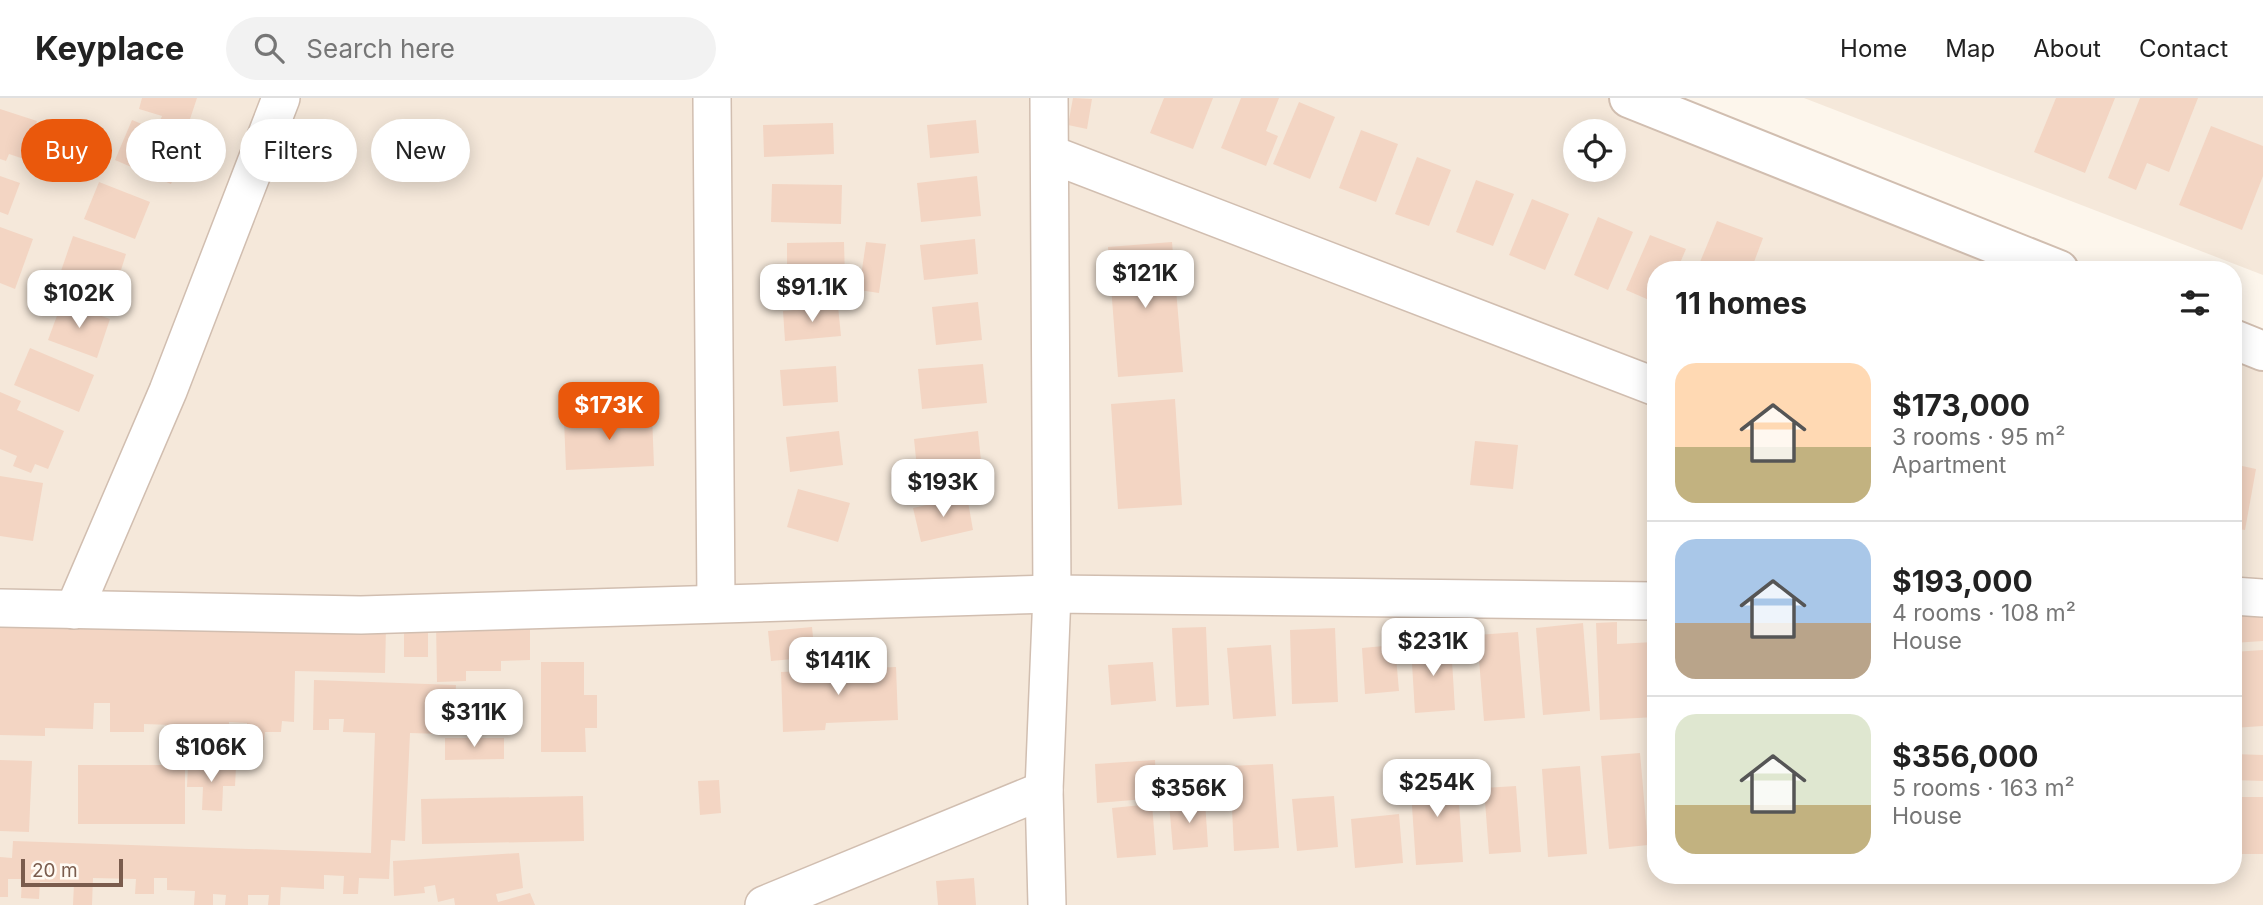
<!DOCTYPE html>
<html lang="en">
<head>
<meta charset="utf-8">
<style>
	:root { --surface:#fff; --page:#f2f2f2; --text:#222; --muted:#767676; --line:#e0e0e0; --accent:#ea580c }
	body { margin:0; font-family:Inter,sans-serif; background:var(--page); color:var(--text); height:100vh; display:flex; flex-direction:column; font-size:26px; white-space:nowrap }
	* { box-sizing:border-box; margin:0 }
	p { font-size:23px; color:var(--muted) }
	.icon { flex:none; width:38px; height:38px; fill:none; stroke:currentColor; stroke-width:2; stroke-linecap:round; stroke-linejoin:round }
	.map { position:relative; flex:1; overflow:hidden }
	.sheet { position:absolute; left:1647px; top:163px; width:595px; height:623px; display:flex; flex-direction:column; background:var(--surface); border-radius:28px; box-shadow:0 4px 18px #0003 }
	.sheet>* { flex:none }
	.banner { position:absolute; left:21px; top:21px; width:665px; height:63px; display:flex; gap:14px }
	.buttons { position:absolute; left:1563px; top:21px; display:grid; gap:14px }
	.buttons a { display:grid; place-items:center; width:63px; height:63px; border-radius:50%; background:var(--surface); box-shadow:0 4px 18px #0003; font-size:35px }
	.scale { position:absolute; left:21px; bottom:18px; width:102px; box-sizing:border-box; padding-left:7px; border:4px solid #7a5c4d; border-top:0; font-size:19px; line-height:24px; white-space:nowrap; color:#7a5c4d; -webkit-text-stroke:5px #fffaf3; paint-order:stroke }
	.price { position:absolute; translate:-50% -60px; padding:0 16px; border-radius:14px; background:#fff; color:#222; font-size:23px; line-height:46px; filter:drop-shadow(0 2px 4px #0008) }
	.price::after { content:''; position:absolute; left:50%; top:42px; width:21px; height:16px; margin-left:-10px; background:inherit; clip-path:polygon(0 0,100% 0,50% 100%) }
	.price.active { background:var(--accent); color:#fff }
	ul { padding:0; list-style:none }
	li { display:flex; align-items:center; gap:21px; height:175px; padding:0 28px }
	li+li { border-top:2px solid var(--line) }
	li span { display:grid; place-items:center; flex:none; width:196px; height:140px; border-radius:21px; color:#555 }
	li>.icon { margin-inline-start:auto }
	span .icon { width:84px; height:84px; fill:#fffc; stroke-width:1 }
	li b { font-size:30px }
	h2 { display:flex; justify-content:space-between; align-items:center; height:84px; padding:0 28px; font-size:30px }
	.chip { padding:0 24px; border-radius:32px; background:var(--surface); box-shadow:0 4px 18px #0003; font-size:24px; line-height:63px }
	.chip.active { background:var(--accent); color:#fff }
	header { display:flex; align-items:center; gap:42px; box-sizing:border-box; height:98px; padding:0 35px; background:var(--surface); border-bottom:2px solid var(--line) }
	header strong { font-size:33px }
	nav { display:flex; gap:38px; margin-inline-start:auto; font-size:24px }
	.search { width:490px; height:63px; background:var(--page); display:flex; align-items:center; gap:18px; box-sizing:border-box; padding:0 24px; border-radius:38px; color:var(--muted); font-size:26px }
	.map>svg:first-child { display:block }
</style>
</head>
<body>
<header>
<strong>Keyplace</strong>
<div class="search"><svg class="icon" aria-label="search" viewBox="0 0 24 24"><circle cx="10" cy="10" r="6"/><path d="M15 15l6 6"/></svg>Search here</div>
<nav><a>Home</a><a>Map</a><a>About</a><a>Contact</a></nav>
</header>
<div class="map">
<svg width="2263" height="807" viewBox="0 0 2263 807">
	<rect width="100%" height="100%" fill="#fdf6ec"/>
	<g fill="#f5e8da" fill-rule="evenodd">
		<path d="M0 0H1633L2072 171 1656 172V777H2233V235L2263 246V807H0ZM1575 33H1614V72H1575Z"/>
		<polygon points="1804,0 2263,0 2263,177"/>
	</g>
	<g fill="#f3d5c3">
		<polygon points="142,0 197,0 188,27 180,25 178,29 160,23 162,18 139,11"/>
		<polygon points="1073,0 1092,1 1087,31 1068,27"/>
		<polygon points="1164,0 1213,0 1193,51 1150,35"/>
		<polygon points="1241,0 1279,0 1266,33 1278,38 1266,68 1221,50"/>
		<polygon points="2056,0 2115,0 2085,75 2034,54"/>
		<polygon points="2140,0 2198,0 2169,74 2147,65 2136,92 2108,80"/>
		<polygon points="1299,4 1335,19 1310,81 1273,66"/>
		<polygon points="0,11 37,23 24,61 9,56 6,63 0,61"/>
		<polygon points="132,22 188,45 171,86 115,62"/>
		<polygon points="976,22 979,55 930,60 927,27"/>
		<polygon points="833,25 834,56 764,59 763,27"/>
		<polygon points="2211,28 2263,48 2263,78 2242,132 2179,107"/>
		<polygon points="1361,32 1398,46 1376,104 1339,90"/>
		<polygon points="1417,59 1451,72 1429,128 1395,116"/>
		<polygon points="0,78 20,85 8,117 0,114"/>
		<polygon points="977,78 981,118 921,124 917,85"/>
		<polygon points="1476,82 1514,96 1493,148 1456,134"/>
		<polygon points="99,84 150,104 135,141 84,121"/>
		<polygon points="772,86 842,87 841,126 771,124"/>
		<polygon points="1532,101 1569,116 1545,172 1509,157"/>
		<polygon points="1598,119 1633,134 1608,192 1574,177"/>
		<polygon points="1717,123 1763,140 1751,172 1707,172 1709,168 1700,164"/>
		<polygon points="0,129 33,141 15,191 0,185"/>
		<polygon points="1650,137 1686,151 1677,172 1656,172 1656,205 1626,192"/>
		<polygon points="73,138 126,156 115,191 61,173"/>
		<polygon points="975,141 978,176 924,182 920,147"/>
		<polygon points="844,144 845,180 787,181 787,145"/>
		<polygon points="866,144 886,146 879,195 859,192"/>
		<polygon points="1172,144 1183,274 1118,279 1108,149"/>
		<polygon points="62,204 110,221 97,260 48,242"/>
		<polygon points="978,204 982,242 936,247 932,209"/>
		<polygon points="838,208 841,238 785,243 783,213"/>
		<polygon points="30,250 94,277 79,314 14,287"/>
		<polygon points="983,266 987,305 922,311 918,271"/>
		<polygon points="836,268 838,304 783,308 780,272"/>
		<polygon points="0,294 21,303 17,312 64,333 48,371 35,366 31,375 13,368 17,358 0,351"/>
		<polygon points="1175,301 1182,407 1118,411 1111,306"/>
		<polygon points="652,317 654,368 566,372 564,321"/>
		<polygon points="839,333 843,367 790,374 786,339"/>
		<polygon points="978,333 983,383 919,390 914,341"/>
		<polygon points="1475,343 1518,347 1513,391 1470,387"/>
		<polygon points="2233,366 2256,371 2245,432 2233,430"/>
		<polygon points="0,378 43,385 33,443 0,438"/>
		<polygon points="798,391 850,405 838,444 787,429"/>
		<polygon points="967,398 973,432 921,444 913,410"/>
		<polygon points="2263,517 2263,543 2233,545 2233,519"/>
		<rect x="404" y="519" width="24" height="40"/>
		<polygon points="0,521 386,528 385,575 295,573 294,624 282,623 281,634 265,634 264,642 246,642 247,625 229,624 229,635 171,634 172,627 144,626 144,634 110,634 110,605 94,605 93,631 45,630 45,638 0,637"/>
		<polygon points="530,522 530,562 501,563 501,573 466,573 466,583 437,584 436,524"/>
		<polygon points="1617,524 1617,546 1654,544 1656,619 1600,622 1596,525"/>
		<polygon points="1583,525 1590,613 1543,617 1536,530"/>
		<polygon points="812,529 815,559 771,563 768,533"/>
		<polygon points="1206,529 1209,607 1176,609 1172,530"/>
		<polygon points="1335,530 1338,604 1292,606 1290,532"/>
		<polygon points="1518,534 1525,620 1484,623 1477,537"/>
		<polygon points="1451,546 1455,612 1415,615 1411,549"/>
		<polygon points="1271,547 1276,618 1233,621 1227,550"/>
		<polygon points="1395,547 1399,593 1365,596 1362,550"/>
		<polygon points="2263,552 2263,628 2233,630 2233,554"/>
		<polygon points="541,564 584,564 584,597 597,597 597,630 585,630 586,654 541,654"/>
		<polygon points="1153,564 1156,603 1111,607 1108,567"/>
		<polygon points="896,569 898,622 826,625 825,632 783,634 781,574"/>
		<polygon points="314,582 456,587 454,621 440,621 440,636 410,635 405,743 391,742 389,781 359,780 358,796 343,796 344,778 324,777 324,791 281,789 280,807 268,807 269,797 248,797 248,807 225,807 226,797 213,796 213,807 194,807 195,793 167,792 167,780 154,780 154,796 135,796 136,781 93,780 92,807 73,807 74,785 40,784 39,801 21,800 22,781 8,781 8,799 0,799 0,759 12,760 13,743 371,755 375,635 343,634 344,621 329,621 329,632 313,632"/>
		<polygon points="445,640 504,640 504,661 445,662"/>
		<polygon points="1640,655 1648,747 1609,751 1601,658"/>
		<polygon points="2233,656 2263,657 2263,683 2233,682"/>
		<polygon points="0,662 32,663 29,734 0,733"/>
		<polygon points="1155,662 1157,700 1097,705 1095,666"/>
		<polygon points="1273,666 1279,750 1234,753 1230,668"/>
		<rect x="78" y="667" width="107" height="59"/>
		<polygon points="188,667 236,669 235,688 223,688 222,713 202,712 203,689 187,689"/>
		<polygon points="1580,668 1587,756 1548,759 1542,671"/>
		<polygon points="1457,675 1463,764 1416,767 1410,679"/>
		<polygon points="719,682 721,715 700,717 698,683"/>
		<polygon points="1516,688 1521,754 1489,756 1484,690"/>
		<polygon points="583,698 584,743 422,746 421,701"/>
		<polygon points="1334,698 1338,749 1297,753 1292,701"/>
		<rect x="2233" y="699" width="30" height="57"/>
		<polygon points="1205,702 1208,749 1173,752 1169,705"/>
		<polygon points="1152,706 1156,757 1117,760 1112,710"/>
		<polygon points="1399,716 1403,765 1355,770 1351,721"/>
		<polygon points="519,755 523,790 496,796 498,804 530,795 535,807 455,807 454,800 438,804 435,787 424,789 425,795 394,798 393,763"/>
		<polygon points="974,780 976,807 938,807 936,783"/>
	</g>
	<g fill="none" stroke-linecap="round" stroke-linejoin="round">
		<g stroke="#d1beb0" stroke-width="40">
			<g id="minor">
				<polyline points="712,0 716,505"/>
				<polyline points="1050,56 1656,289"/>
				<polyline points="2233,498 2263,500"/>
				<polyline points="0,510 361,517 1052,496 1656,503"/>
				<polyline points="74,512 168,293 281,0"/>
				<polyline points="764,807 1044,692"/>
				<polyline points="1047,807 1044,692 1052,496 1049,0"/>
			</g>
		</g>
		<g stroke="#d1beb0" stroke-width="42">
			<g id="tertiary">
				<polyline points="1629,0 2059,172"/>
				<polyline points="2233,241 2263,253"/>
			</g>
		</g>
		<use href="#minor" stroke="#fff" stroke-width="37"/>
		<use href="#tertiary" stroke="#fff" stroke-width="38"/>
	</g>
</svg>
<div class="buttons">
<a><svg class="icon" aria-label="locate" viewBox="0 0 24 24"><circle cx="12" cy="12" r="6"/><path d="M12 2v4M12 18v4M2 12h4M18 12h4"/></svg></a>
</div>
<div class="scale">20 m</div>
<b class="price" style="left:1145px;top:212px">$121K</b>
<b class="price" style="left:812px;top:226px">$91.1K</b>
<b class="price" style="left:79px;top:232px">$102K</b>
<b class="price active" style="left:609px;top:344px">$173K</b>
<b class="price" style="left:943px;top:421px">$193K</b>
<b class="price" style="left:1433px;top:580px">$231K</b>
<b class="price" style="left:838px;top:599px">$141K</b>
<b class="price" style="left:474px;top:651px">$311K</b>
<b class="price" style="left:211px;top:686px">$106K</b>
<b class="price" style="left:1437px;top:721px">$254K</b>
<b class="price" style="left:1189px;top:727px">$356K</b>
<div class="banner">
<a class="chip active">Buy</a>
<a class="chip">Rent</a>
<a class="chip">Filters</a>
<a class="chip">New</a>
</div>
<section class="sheet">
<h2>11 homes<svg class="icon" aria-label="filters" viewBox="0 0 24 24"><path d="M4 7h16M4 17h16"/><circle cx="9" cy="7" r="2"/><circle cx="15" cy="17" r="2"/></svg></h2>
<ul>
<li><span style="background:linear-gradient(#ffd9b3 60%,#c2b280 0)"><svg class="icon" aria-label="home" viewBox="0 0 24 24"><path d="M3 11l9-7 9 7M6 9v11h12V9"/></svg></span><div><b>$173,000</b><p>3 rooms · 95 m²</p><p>Apartment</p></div></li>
<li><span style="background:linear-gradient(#a9c7e8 60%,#b9a48a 0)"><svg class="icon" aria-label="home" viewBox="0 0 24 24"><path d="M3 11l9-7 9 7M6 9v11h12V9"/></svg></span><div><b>$193,000</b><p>4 rooms · 108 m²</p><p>House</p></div></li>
<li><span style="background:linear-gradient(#dfe7d0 65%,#c2b280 0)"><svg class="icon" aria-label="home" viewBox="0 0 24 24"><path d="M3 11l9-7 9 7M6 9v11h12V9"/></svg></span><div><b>$356,000</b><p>5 rooms · 163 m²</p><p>House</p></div></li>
</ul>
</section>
</div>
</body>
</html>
